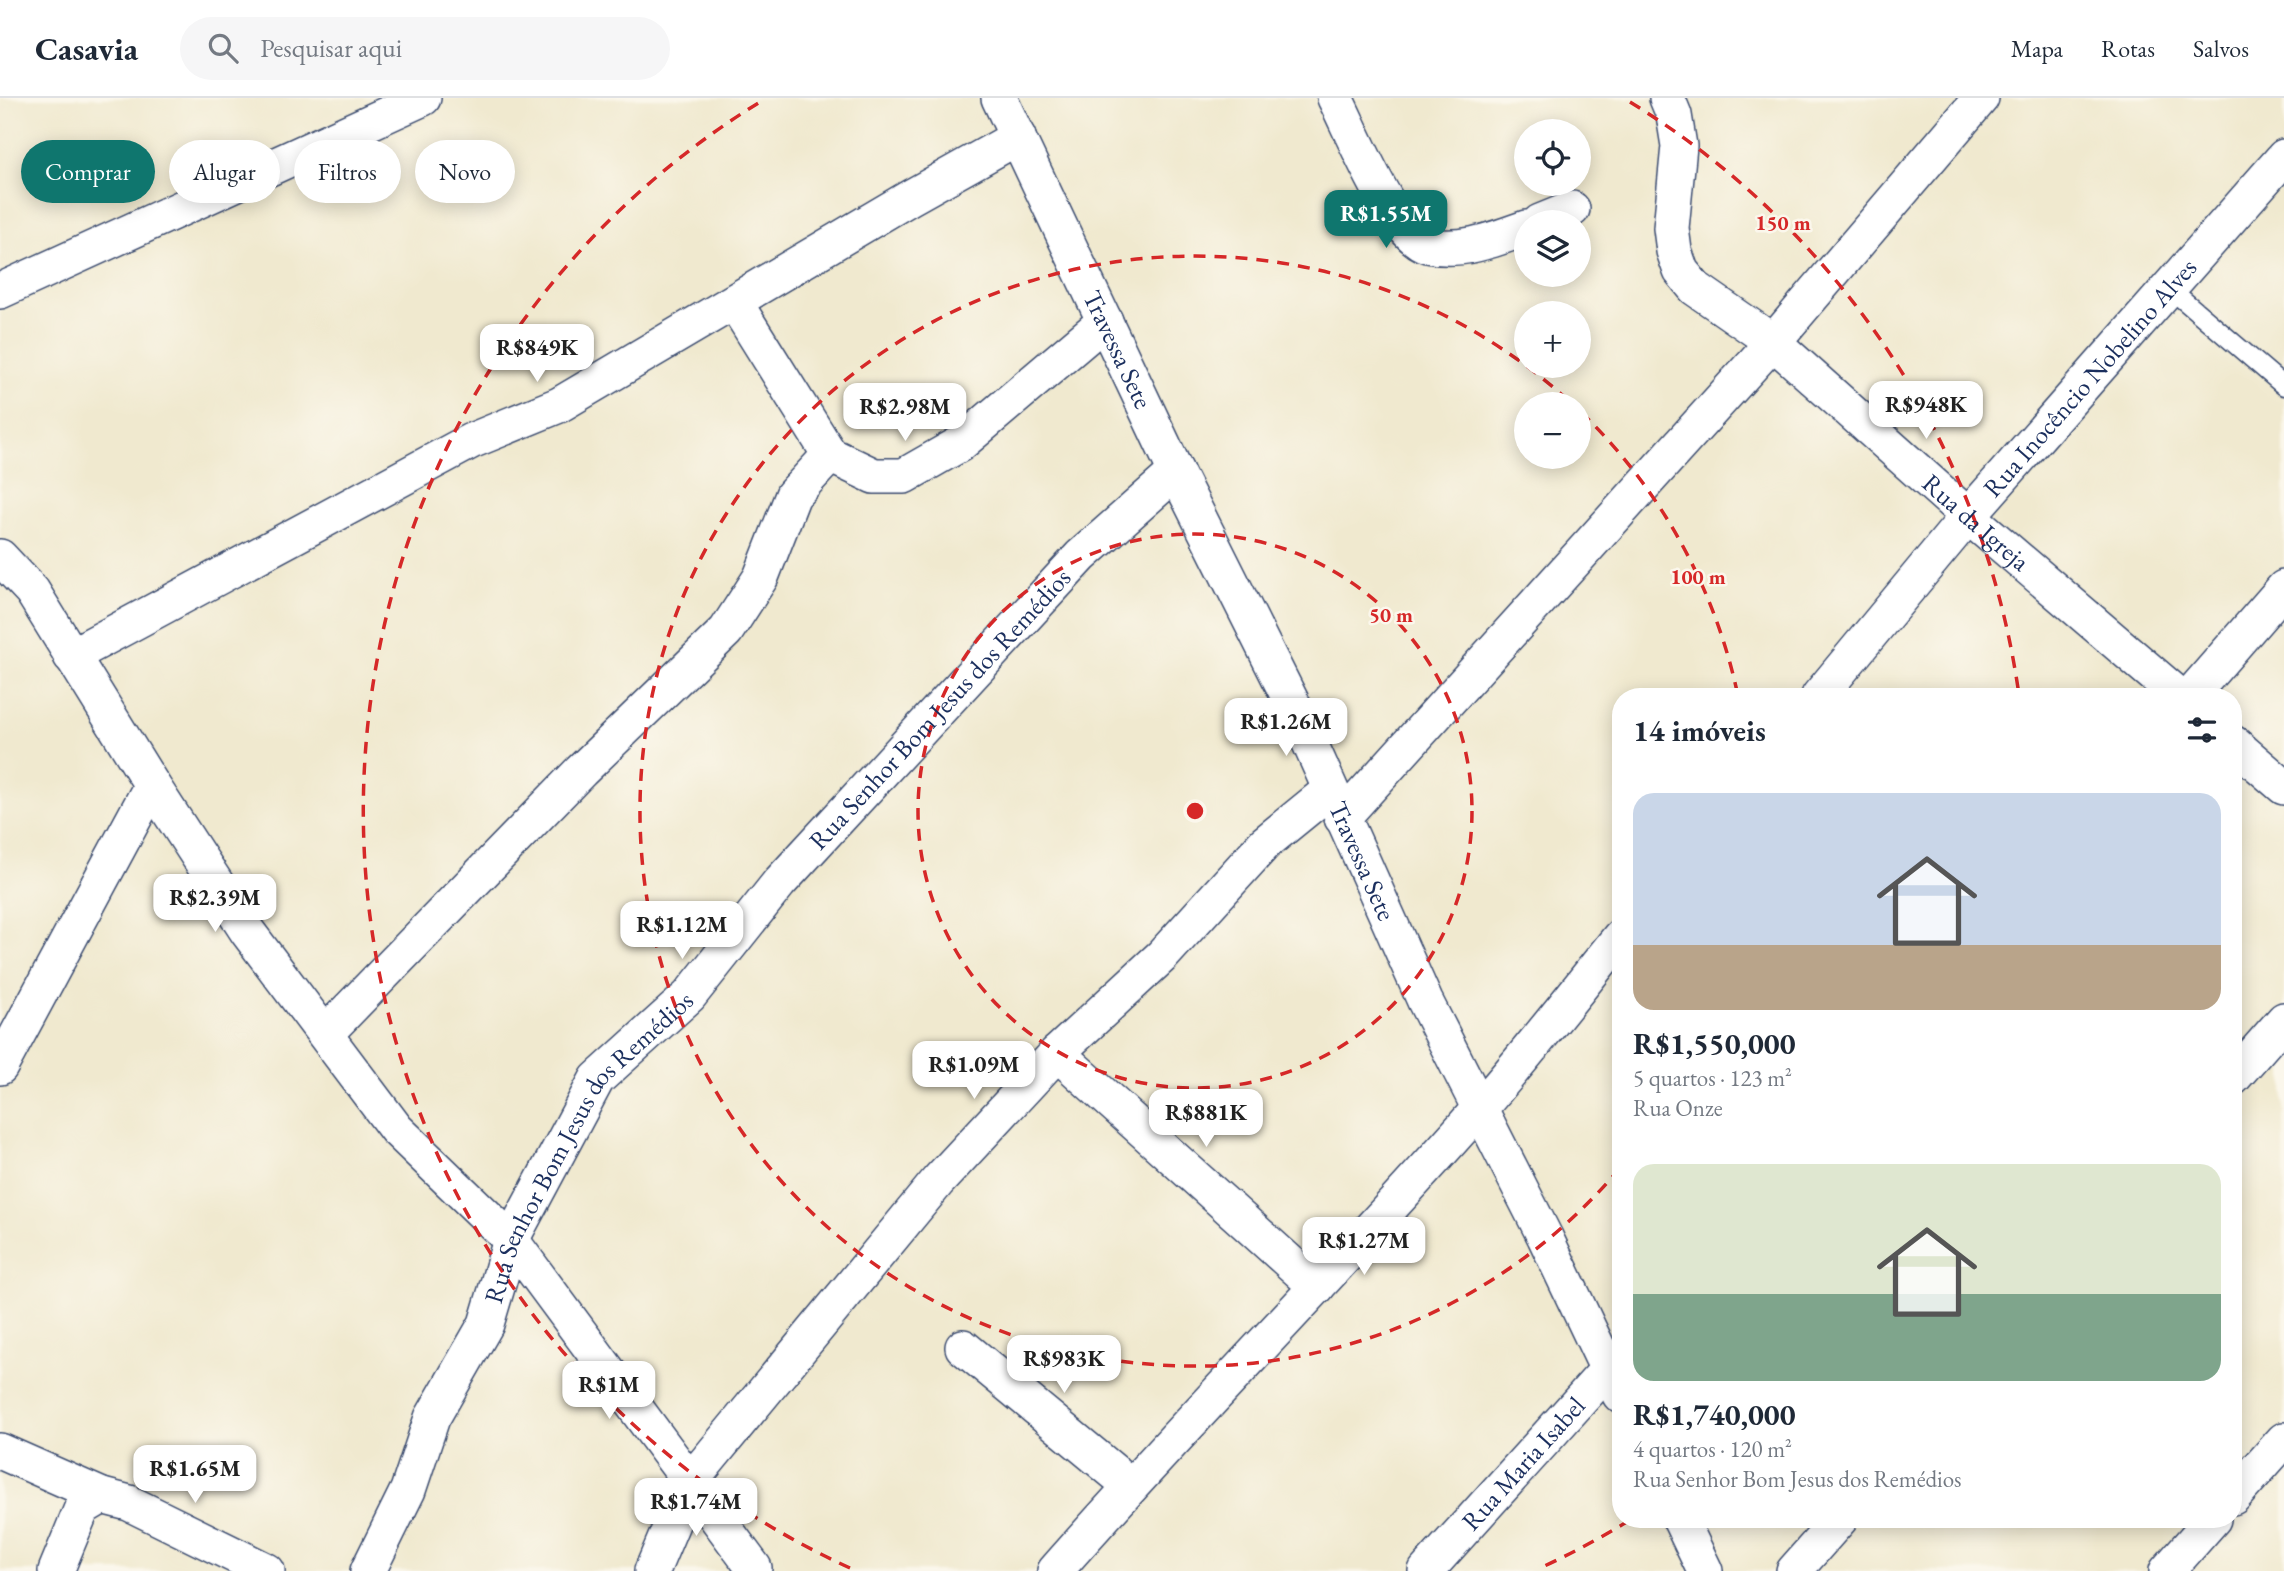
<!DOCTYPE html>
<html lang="pt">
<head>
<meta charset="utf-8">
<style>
	:root { --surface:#fff; --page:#f6f6f7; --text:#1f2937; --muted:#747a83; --line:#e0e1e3; --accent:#0f766e }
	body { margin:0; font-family:"EB Garamond",serif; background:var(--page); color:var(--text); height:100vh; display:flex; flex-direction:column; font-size:26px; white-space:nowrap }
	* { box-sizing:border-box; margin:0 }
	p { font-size:23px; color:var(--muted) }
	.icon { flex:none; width:38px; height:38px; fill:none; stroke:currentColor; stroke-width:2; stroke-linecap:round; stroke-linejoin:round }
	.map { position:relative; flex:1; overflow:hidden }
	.sheet { position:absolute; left:1612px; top:590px; width:630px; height:840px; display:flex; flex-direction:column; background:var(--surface); border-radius:28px; box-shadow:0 4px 18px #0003 }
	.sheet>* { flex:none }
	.top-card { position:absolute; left:21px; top:42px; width:665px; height:63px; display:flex; gap:14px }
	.fabs { position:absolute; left:1514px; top:21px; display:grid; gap:14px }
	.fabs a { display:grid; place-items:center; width:77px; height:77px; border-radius:50%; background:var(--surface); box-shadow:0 4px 18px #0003; font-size:35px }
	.price { position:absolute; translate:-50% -60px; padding:0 16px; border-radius:14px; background:#fff; color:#222; font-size:23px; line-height:46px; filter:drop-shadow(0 2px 4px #0008) }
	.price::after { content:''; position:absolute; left:50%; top:42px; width:21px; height:16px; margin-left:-10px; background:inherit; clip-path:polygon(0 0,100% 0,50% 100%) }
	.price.on { background:var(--accent); color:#fff }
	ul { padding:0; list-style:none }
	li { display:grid; align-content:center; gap:14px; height:371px; padding:0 21px }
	li span { display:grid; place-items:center; height:217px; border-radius:21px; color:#555 }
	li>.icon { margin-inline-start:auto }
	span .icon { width:126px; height:126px; fill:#fffc; stroke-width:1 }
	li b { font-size:30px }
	h2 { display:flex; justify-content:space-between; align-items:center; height:84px; padding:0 21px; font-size:30px }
	.tag { padding:0 24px; border-radius:32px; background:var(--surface); box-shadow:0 4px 18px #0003; font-size:24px; line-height:63px }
	.tag.on { background:var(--accent); color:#fff }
	header { display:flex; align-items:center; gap:42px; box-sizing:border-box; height:98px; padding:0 35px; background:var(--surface); border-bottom:2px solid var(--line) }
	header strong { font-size:33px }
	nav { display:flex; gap:38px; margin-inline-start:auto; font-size:24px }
	.search { width:490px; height:63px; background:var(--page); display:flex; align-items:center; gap:18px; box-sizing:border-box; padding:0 24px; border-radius:38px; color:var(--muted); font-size:26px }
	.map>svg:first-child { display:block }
</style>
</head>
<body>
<header>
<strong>Casavia</strong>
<div class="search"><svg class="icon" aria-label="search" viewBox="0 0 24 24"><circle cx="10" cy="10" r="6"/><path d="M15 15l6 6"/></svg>Pesquisar aqui</div>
<nav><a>Mapa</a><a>Rotas</a><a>Salvos</a></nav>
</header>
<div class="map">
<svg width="2284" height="1473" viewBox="0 0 2284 1473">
	<rect width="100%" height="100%" fill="#fbf7ec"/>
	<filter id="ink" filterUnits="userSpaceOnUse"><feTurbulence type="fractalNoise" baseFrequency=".0143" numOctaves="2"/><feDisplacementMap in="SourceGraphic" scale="14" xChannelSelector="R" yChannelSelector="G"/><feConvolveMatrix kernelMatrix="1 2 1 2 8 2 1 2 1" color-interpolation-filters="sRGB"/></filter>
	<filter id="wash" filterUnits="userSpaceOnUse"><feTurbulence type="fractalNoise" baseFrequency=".00686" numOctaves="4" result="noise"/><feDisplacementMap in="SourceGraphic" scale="28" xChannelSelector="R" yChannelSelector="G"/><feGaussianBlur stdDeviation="1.57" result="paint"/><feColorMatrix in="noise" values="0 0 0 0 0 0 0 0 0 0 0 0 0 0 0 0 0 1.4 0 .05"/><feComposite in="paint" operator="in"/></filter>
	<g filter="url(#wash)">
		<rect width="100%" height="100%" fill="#f0e9cf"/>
	</g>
	<g filter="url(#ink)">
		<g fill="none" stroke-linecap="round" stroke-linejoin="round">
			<g stroke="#3b4b6f" stroke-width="21">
				<polyline id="service" points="2168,189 2284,288"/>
			</g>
			<g stroke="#3b4b6f" stroke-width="38">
				<g id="minor">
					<path id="s1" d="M999 0 1176 374 1292 605 1425 903 1545 1139 1620 1297"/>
					<path d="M1335 0C1351 31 1394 139 1427 147 1461 155 1495 141 1526 130"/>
					<path id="s2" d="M1667 0 1674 17 1679 48 1671 130 1674 153 1681 173 1695 190 1773 244 1968 418 2179 598"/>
					<polyline points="1540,124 1572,111"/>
					<polyline points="0,193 423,0"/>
					<polyline points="735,205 830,357 874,378 904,378 960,346 1105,223"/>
					<polyline points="0,459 32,493 152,687 247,833 396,1031 511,1142 754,1470"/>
					<polyline points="71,558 471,343 559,307 911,99 1018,39"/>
					<path id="s3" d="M1819 598 1968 418 2284 59"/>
					<polyline points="2190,598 2284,490"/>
					<polyline points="2233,645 2284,689"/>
					<polyline points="1342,720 1773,244 1981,0"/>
					<polyline points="326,935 581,673 726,533 761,479 793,397 830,357"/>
					<polyline points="1057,955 1317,1189"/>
					<polyline points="0,969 152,687"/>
					<polyline points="2233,980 2284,922"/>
					<polyline points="963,1249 1131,1388"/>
					<polyline points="0,1353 102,1398 129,1405 267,1473"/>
					<polyline points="2233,1399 2284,1342"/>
					<polyline points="1680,1421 1705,1473"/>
					<polyline points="56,1473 82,1410 102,1398"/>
					<path id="s4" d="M368 1473 408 1392 432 1320 486 1226 511 1142 597 981 689 898 779 785 1081 458 1176 374"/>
					<polyline points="652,1473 689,1385 938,1083 1057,955 1162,858 1265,745 1330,692"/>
					<path d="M1055 1473C1193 1316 1341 1168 1479 1011 1528 956 1573 897 1620 839"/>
					<path id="s5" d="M1426 1473 1620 1258"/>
					<polyline points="1794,1473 1840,1421"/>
					<polyline points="2167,1473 2213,1421"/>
				</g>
			</g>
			<use href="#service" stroke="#fff" stroke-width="18"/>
			<use href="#minor" stroke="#fff" stroke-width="35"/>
		</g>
	</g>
	<g fill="none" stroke="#d62828" stroke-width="3.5" stroke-dasharray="12 9">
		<circle cx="1195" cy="713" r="277"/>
		<path d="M1620 1070A555 555 0 1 1 1570 304M1581 314A555 555 0 0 1 1738 598"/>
		<path d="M1630 1422A832 832 0 0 1 1540 1470M850 1470A832 832 0 0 1 760 4M1630 4A832 832 0 0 1 2019 597"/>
	</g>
	<g text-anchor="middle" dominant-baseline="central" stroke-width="5" stroke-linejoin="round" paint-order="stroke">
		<g font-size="26" fill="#1b2f5e" stroke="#fbf7ec">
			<text stroke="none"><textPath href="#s1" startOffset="278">Travessa Sete</textPath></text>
			<text stroke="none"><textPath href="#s3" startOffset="418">Rua Inocêncio Nobelino Alves</textPath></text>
			<text stroke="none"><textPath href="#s2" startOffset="565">Rua da Igreja</textPath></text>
			<text stroke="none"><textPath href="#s4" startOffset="1050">Rua Senhor Bom Jesus dos Remédios</textPath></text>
			<text stroke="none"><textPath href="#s1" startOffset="845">Travessa Sete</textPath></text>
			<text stroke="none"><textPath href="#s4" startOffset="483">Rua Senhor Bom Jesus dos Remédios</textPath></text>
			<text stroke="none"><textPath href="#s5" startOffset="145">Rua Maria Isabel</textPath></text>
		</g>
	</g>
	<circle cx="1195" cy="713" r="10" fill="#d62828" stroke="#fbf7ec" stroke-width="3.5"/>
	<g font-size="21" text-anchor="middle" font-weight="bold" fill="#d62828" stroke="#fbf7ec" stroke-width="5" stroke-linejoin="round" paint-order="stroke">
		<text x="1783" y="132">150 m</text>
		<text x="1698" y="486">100 m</text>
		<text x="1391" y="524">50 m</text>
	</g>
</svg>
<div class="fabs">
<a><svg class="icon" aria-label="locate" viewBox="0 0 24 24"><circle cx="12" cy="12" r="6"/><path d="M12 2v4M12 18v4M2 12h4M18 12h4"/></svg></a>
<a><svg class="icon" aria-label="layers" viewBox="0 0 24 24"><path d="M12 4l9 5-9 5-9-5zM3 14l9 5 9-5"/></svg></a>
<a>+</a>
<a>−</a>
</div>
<b class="price on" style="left:1386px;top:152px">R$1.55M</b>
<b class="price" style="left:537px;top:286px">R$849K</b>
<b class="price" style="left:1926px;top:343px">R$948K</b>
<b class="price" style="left:905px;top:345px">R$2.98M</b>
<b class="price" style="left:1286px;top:660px">R$1.26M</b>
<b class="price" style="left:215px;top:836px">R$2.39M</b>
<b class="price" style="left:682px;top:863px">R$1.12M</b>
<b class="price" style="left:974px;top:1003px">R$1.09M</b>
<b class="price" style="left:1206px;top:1051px">R$881K</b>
<b class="price" style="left:1364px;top:1179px">R$1.27M</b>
<b class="price" style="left:1064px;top:1297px">R$983K</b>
<b class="price" style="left:609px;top:1323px">R$1M</b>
<b class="price" style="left:195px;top:1407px">R$1.65M</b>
<b class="price" style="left:696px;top:1440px">R$1.74M</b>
<div class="top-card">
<a class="tag on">Comprar</a>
<a class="tag">Alugar</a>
<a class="tag">Filtros</a>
<a class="tag">Novo</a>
</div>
<section class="sheet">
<h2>14 imóveis<svg class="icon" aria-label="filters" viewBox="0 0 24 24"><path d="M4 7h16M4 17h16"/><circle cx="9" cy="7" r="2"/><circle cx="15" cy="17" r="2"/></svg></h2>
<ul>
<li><span style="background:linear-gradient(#c9d6e8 70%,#b9a48a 0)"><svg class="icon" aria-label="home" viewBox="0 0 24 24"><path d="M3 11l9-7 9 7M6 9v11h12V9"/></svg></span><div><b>R$1,550,000</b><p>5 quartos · 123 m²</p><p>Rua Onze</p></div></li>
<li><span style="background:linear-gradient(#dfe7d0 60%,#7fa58c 0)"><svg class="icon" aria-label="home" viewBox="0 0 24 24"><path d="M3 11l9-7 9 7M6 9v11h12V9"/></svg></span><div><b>R$1,740,000</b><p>4 quartos · 120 m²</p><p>Rua Senhor Bom Jesus dos Remédios</p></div></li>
</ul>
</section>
</div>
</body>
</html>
